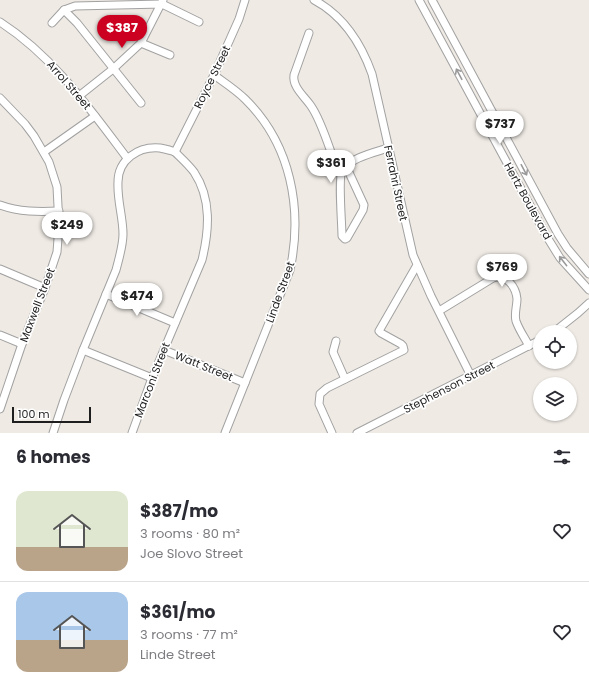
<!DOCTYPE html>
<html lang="en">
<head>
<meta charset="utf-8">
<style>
	:root { --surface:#fff; --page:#f7f7f7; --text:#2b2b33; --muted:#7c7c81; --line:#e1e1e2; --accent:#cc0021 }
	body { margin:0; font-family:Poppins,sans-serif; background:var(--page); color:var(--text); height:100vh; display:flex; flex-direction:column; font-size:15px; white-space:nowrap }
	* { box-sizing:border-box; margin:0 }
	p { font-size:13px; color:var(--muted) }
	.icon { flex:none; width:22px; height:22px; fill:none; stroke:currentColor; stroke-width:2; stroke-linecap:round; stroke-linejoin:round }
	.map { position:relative; height:433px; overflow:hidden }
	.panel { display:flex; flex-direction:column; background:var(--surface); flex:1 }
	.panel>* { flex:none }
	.tools { position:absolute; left:533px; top:325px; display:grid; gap:8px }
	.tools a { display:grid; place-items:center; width:44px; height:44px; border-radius:50%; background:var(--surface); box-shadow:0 1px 3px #0004; font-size:20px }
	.scale { position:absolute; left:12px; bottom:10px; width:79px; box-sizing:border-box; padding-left:4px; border:2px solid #1e1e1e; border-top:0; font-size:11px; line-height:14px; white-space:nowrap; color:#1e1e1e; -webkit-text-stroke:3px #fff; paint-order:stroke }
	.price { position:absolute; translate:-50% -34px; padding:0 9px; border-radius:14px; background:#fff; color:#222; font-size:13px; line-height:26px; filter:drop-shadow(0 1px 2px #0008) }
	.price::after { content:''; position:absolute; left:50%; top:24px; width:12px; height:9px; margin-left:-6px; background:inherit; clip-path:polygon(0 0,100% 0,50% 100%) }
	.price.current { background:var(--accent); color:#fff }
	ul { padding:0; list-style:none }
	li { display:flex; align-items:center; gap:12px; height:100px; padding:0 16px }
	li+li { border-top:1px solid var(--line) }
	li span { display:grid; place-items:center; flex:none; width:112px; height:80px; border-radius:12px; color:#555 }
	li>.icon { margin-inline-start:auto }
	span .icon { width:48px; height:48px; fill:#fffc; stroke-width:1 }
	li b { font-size:17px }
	h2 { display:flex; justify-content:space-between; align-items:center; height:48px; padding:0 16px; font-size:17px }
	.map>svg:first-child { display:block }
</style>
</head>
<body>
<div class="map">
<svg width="589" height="433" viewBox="0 0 589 433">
	<rect width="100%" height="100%" fill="#efeae4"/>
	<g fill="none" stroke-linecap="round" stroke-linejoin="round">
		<g stroke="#a2a2a2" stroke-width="9">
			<g id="minor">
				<path d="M314 0C344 16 361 43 372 74L413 255 431 296 471 376"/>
				<polyline points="419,0 547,237 560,258 589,290"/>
				<polyline points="432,0 558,234 567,248 589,274"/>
				<polyline points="64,10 77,23 141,103"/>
				<path d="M0 22C53 56 90 109 127 158"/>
				<polyline points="52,23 64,10 75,6 162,4 199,22"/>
				<path d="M309 33 294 75C292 87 305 97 311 106 322 122 329 148 336 166L341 172"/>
				<polyline points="141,43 170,55"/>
				<path d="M214 75C225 83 236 90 245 99 291 144 303 209 290 270L225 433"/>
				<polyline points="79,96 113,69 141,43 163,0"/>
				<polyline points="0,98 25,124 34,136 49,162 57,187 59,225 57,252 45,288 22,344 0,409"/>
				<polyline points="44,152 95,116"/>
				<polyline points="175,152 214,75 239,19 245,0"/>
				<path d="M346 166 364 205 363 210 347 238 345 239 342 236C342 224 338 178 342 171 349 158 376 152 388 148"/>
				<path d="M0 205C19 212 39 212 59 211"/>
				<polyline points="0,269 45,288"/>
				<polyline points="106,294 175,323"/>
				<path d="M439 311 493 278C506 273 516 287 517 299 517 306 514 314 516 321 519 330 525 338 529 346"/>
				<polyline points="554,332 578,313 589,303"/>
				<polyline points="0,335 22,344"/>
				<polyline points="336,341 333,352 345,379"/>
				<polyline points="83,350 152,378"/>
				<polyline points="164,350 245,383"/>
				<path d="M53 433 64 400 83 350 116 270C119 258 123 246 123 234 123 217 117 200 118 182 118 160 138 146 160 148 165 149 170 150 175 152"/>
				<path d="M132 433 152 378 202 260C209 231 212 199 194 172 188 164 181 158 175 152"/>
				<polyline points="332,433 319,404 320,394 327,388 404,350 403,346 401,344 381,333 379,331 417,265"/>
				<polyline points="357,433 540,340"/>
			</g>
		</g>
		<use href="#minor" stroke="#fff" stroke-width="7"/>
	</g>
	<defs><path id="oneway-shaft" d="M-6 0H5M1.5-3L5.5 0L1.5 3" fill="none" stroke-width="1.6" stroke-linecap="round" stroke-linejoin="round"/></defs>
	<g stroke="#9a9a9a">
		<use href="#oneway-shaft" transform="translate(459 74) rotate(-118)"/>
		<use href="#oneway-shaft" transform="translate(524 170) rotate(62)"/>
		<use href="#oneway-shaft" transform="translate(563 261) rotate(-128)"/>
	</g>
	<g text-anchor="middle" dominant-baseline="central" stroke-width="3.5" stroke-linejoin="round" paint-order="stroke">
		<g font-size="11" fill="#1e1e1e" stroke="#fff">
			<text transform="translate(212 77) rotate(-64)">Royce Street</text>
			<text transform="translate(69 85) rotate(49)">Arrol Street</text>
			<text transform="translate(396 183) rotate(78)">Ferrahri Street</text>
			<text transform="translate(528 201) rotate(61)">Hertz Boulevard</text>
			<text transform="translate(280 292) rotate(-70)">Linde Street</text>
			<text transform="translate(37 305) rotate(-69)">Maxwell Street</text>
			<text transform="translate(204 366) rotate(22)">Watt Street</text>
			<text transform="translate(152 380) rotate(-69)">Marconi Street</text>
			<text transform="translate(449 387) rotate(-27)">Stephenson Street</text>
		</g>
	</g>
</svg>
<div class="tools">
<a><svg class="icon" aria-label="locate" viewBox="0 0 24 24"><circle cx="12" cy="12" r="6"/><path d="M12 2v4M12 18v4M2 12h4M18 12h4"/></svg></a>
<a><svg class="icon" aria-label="layers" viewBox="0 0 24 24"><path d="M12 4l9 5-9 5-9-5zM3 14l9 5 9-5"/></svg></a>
</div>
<div class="scale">100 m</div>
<b class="price current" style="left:122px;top:49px">$387</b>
<b class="price" style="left:500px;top:145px">$737</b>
<b class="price" style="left:331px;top:184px">$361</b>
<b class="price" style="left:67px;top:246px">$249</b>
<b class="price" style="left:502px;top:288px">$769</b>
<b class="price" style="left:137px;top:317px">$474</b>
</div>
<section class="panel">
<h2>6 homes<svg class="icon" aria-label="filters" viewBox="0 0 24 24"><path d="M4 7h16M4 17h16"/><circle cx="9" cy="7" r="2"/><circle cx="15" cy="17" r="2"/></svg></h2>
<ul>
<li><span style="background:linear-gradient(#dfe7d0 70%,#b9a48a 0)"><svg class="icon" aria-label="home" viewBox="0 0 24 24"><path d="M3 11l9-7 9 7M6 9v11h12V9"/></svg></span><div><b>$387/mo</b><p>3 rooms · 80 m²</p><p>Joe Slovo Street</p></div><svg class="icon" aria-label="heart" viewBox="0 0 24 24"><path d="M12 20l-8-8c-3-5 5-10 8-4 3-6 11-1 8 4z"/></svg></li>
<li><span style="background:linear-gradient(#a9c7e8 60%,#b9a48a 0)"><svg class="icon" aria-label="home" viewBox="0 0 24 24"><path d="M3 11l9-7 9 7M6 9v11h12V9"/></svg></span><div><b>$361/mo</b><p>3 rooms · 77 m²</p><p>Linde Street</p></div><svg class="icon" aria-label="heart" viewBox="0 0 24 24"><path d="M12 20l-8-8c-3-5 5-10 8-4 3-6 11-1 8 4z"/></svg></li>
</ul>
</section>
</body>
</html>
